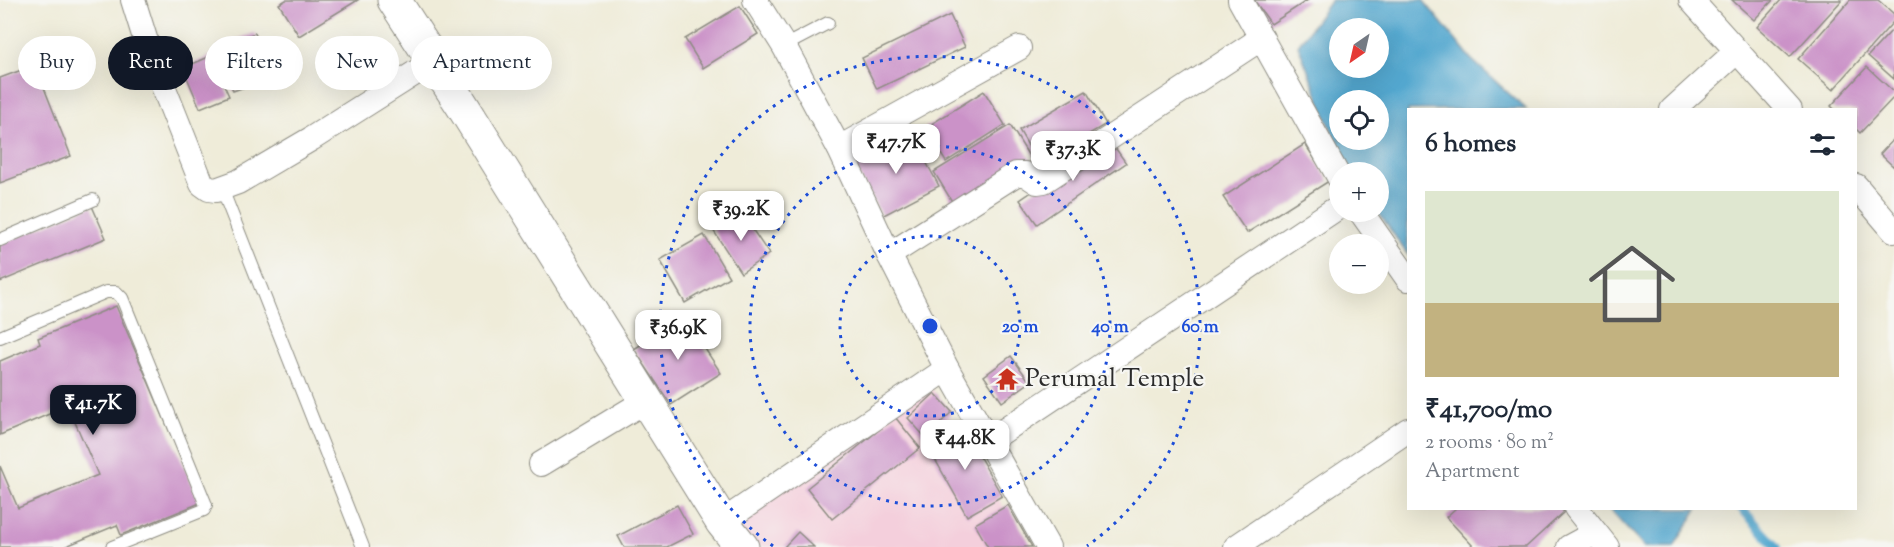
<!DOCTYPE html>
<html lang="en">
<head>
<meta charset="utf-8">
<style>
	:root { --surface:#fff; --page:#f2f2f3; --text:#1f2937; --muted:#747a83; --line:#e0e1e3; --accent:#111827 }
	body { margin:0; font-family:"Sorts Mill Goudy",serif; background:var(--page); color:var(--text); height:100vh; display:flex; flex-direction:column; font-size:22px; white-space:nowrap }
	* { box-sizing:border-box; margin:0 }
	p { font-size:20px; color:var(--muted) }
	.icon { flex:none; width:33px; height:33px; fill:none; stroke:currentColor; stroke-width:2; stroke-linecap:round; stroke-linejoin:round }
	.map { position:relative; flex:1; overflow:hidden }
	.details { position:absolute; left:1407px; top:108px; width:450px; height:402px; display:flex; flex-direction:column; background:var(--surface); border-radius:0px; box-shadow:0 6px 24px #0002 }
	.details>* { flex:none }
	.banner { position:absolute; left:18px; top:36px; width:570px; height:54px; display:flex; gap:12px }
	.needle { width:39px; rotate:214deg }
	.tools { position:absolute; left:1329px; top:18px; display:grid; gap:12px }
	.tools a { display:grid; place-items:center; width:60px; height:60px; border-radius:50%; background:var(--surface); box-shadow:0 6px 24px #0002; font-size:30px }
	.price { position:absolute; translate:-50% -51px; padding:0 14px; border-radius:12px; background:#fff; color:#222; font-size:20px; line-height:39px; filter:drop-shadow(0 2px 3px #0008) }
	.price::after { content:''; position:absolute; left:50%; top:36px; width:18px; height:14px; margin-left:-9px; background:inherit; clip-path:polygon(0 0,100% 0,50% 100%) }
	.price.current { background:var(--accent); color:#fff }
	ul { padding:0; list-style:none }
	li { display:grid; align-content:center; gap:12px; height:318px; padding:0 18px }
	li+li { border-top:2px solid var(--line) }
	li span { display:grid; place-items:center; height:186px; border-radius:0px; color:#555 }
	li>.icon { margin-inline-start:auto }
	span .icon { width:108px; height:108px; fill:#fffc; stroke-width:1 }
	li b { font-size:26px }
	h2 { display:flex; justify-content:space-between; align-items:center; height:72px; padding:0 18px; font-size:26px }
	.tag { padding:0 21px; border-radius:27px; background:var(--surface); box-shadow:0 6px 24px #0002; font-size:21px; line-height:54px }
	.tag.current { background:var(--accent); color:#fff }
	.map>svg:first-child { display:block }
</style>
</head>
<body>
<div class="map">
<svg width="1894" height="547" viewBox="0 0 1894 547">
	<rect width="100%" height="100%" fill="#f6f6f2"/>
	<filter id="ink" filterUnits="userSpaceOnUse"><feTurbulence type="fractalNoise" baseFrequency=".0167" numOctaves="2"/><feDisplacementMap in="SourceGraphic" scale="12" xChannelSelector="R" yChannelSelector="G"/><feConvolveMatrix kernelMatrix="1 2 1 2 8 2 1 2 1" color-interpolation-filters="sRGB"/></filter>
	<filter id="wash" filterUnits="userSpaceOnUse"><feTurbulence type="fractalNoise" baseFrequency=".008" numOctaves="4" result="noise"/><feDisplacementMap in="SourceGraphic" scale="24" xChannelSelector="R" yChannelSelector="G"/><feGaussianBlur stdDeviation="1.35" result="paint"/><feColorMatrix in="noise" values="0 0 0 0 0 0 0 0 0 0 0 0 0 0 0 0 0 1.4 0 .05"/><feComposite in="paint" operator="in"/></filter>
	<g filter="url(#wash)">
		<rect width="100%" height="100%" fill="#efecd9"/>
		<polygon fill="#f4cfdc" points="932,388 1027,547 757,547 721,513"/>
		<g fill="#53a7cf" stroke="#3f697d" stroke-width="1.5" fill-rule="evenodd">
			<path d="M1331 0H1423L1471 59 1526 109 1408 110V255L1378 212V172H1351L1334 137 1298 45ZM1340 28H1378V68H1340ZM1340 100H1378V140H1340Z"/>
			<polygon points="1609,509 1697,509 1674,547 1644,547"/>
		</g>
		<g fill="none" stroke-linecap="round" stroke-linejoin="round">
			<polyline stroke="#53a7cf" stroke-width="9" points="1741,508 1777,547"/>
		</g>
		<g id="blocks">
			<g fill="#cb92c8">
				<polygon points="286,0 358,0 299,36 279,4"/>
				<polygon points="1254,0 1308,0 1271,24"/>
				<polygon points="1732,0 1773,0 1754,20"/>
				<polygon points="1781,0 1842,0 1790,57 1757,27"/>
				<polygon points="1850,0 1878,0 1894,14 1894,21 1833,90 1798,59"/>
				<polygon points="740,6 758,34 703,68 685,39"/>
				<polygon points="950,15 965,47 877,89 862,58"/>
				<polygon points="1894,28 1894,79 1868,56"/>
				<polygon points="255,33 271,78 233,91 218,46"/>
				<polygon points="211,56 229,96 200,108 183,68"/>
				<polygon points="35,65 71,156 0,183 0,78"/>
				<polygon points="1867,67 1894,92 1894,97 1860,133 1856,129 1856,110 1835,110 1831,106"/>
				<polygon points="984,91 1005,125 946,162 925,128"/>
				<polygon points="1086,91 1106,124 1039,164 1019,130"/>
				<polygon points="1010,125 1032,161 956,208 934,172"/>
				<polygon points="911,134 939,186 882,216 853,164"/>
				<polygon points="1109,139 1126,163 1037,224 1020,200"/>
				<polygon points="1894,139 1894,167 1880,154"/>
				<polygon points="1305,144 1329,181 1247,233 1223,197"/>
				<polygon points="92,206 106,238 0,282 0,244"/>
				<polygon points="740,211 769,254 741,273 713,230"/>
				<polygon points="704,235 729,277 685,303 660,260"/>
				<polygon points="116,306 200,503 121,535 117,525 64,547 0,547 0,466 18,508 98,475 68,406 0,435 0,361 40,344 38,338"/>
				<polygon points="684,317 721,373 671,405 634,349"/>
				<polygon points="1011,356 1030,382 1002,402 984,376"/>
				<polygon points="935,393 952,412 925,437 908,418"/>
				<polygon points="895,417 920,448 832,519 807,488"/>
				<polygon points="962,426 1002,496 967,516 927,445"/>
				<polygon points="677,505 693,534 667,547 624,547 618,536"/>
				<polygon points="1008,505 1032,547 988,547 975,524"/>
				<polygon points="1456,508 1560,508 1564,512 1526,547 1474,547 1446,517"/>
				<polygon points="798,532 814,547 784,547"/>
			</g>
		</g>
	</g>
	<g filter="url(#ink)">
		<use href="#blocks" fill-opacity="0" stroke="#8d8c82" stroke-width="1.5"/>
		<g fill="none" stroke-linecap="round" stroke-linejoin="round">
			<g stroke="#8d8c82" stroke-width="14">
				<g id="lane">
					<polyline points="784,46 828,23"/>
					<polyline points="222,189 363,547"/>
					<polyline points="0,240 93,200"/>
					<polyline points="0,337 106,292 116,292 122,298 206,505 204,510 112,547"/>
				</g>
			</g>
			<g stroke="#8d8c82" stroke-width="26">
				<g id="street">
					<polyline points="133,0 148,48 202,184 209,189 216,190 238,182 311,139 434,61"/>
					<polyline points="755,0 784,46 839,148 889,255 947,369 1048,547"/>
					<polyline points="1240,0 1340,179"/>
					<polyline points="1691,0 1790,110"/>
					<polyline points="1672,110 1737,51"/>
					<polyline points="839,148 1019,48"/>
					<polyline points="1856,186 1894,231"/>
					<polyline points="1361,212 1408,279"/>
					<polyline points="889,255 1016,174 1025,174 1037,182 1044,181 1262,38"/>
					<polyline points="987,442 1340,206"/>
					<polyline points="541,464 647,400"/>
					<polyline points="1576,508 1607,547"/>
					<polyline points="722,522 947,369"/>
					<polyline points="1236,547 1408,430"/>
					<polyline points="1569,547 1595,533"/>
				</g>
			</g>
			<g stroke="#8d8c82" stroke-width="35">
				<polyline id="secondary" points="394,0 462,105 722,522 742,547"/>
			</g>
			<use href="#lane" stroke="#fff" stroke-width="12"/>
			<use href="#street" stroke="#fff" stroke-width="24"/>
			<use href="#secondary" stroke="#fff" stroke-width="33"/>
		</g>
	</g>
	<g fill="none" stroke="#1d4ed8" stroke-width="3" stroke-dasharray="3 6">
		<circle cx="930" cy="326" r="90"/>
		<circle cx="930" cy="326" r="180"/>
		<path d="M773 546A270 270 0 1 1 1087 546"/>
	</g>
	<defs>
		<g id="temple-bare" transform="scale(1.8)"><path d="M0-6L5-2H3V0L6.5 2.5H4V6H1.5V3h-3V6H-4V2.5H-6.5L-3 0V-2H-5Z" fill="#c8321e" stroke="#f6f6f2" stroke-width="2.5" paint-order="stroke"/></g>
	</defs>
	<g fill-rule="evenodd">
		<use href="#temple-bare" x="1007" y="379"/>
	</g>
	<g text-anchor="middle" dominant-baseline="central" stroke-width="4.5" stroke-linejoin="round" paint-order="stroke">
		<g font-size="26" fill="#2b2b2b" stroke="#f6f6f2" text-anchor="start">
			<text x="1025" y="379">Perumal Temple</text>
		</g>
	</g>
	<circle cx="930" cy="326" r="9" fill="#1d4ed8" stroke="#f6f6f2" stroke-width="3"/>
	<g font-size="18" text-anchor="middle" font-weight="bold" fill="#1d4ed8" stroke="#f6f6f2" stroke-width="4.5" stroke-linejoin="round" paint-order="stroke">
		<text x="1020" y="332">20 m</text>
		<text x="1110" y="332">40 m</text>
		<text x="1200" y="332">60 m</text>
	</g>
</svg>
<div class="tools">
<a><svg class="needle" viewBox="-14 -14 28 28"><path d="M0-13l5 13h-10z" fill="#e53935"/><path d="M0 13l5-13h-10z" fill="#747a83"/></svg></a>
<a><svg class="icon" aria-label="locate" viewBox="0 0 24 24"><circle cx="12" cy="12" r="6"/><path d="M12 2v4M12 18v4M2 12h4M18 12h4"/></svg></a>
<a>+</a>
<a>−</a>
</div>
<b class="price" style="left:896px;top:175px">₹47.7K</b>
<b class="price" style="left:1073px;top:182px">₹37.3K</b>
<b class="price" style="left:741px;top:242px">₹39.2K</b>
<b class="price" style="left:678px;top:361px">₹36.9K</b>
<b class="price current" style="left:93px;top:436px">₹41.7K</b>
<b class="price" style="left:965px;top:471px">₹44.8K</b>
<div class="banner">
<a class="tag">Buy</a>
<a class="tag current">Rent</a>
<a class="tag">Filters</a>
<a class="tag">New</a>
<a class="tag">Apartment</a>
</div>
<section class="details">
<h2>6 homes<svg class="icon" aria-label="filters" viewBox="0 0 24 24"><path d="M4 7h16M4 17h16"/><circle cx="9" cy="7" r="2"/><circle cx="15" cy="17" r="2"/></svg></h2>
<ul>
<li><span style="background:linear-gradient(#dfe7d0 60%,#c2b280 0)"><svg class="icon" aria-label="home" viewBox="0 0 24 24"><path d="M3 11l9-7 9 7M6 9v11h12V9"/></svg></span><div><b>₹41,700/mo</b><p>2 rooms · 80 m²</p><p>Apartment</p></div></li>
</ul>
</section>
</div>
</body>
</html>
